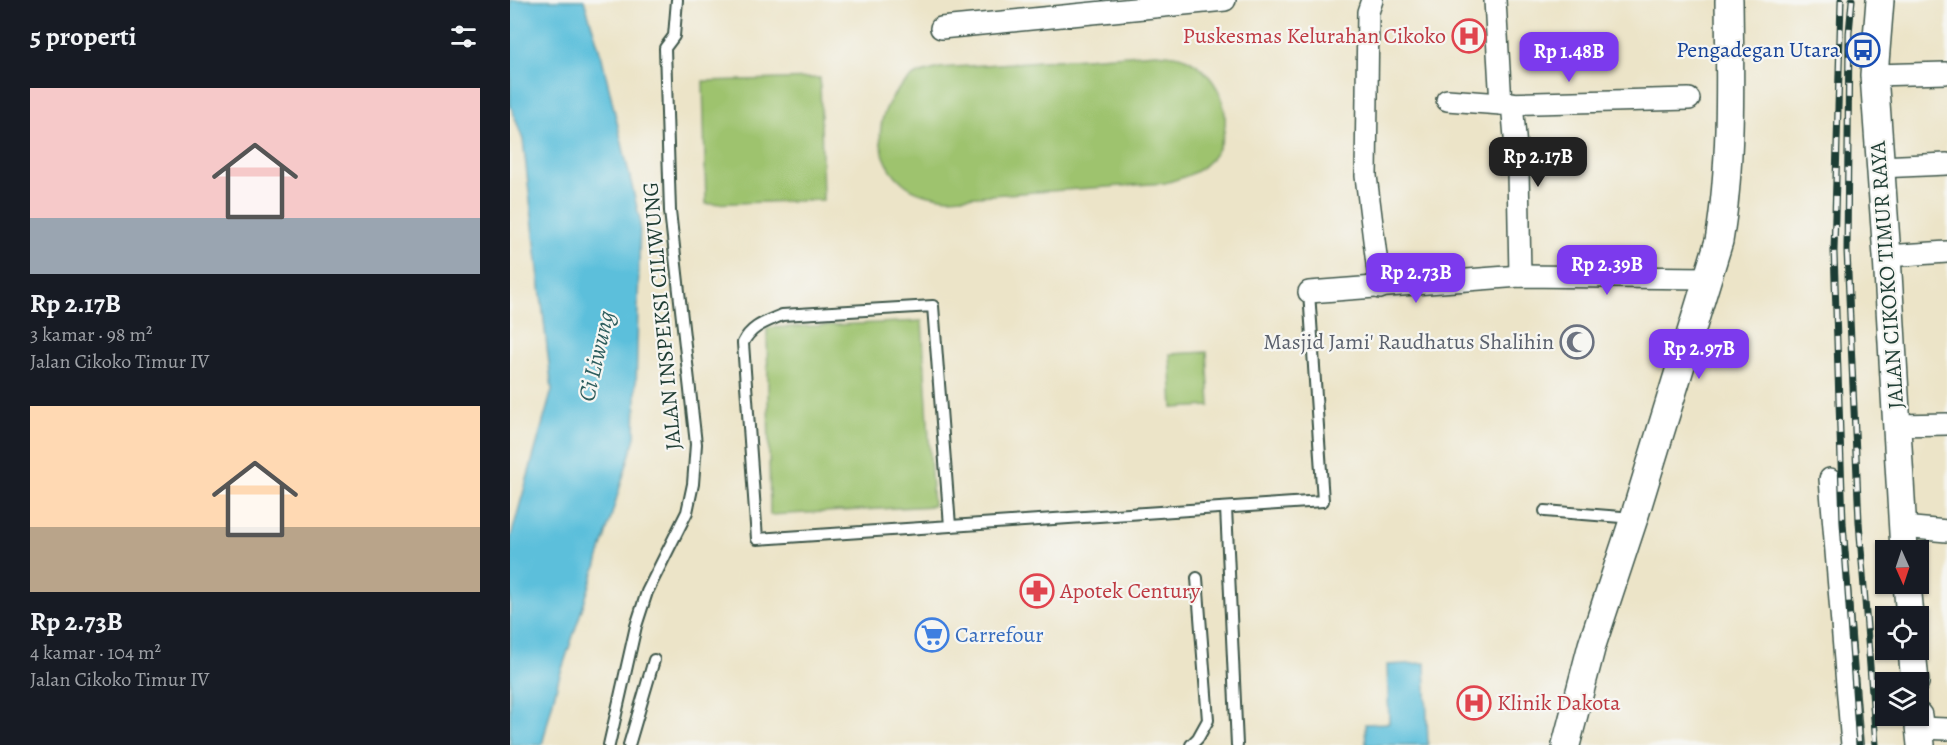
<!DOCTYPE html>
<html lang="id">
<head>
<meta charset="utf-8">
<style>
	:root { --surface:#171b24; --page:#20242c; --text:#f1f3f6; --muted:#9ea1a6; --accent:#7c3aed }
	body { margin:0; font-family:Alegreya,serif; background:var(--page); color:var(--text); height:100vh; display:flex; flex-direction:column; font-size:22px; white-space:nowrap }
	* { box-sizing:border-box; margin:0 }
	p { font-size:20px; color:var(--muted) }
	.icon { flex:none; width:33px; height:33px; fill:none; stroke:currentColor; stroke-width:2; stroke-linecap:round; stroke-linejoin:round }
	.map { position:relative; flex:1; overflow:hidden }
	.side { display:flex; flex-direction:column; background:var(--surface); width:510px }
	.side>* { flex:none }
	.needle { width:39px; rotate:177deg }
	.controls { position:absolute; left:1365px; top:540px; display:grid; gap:12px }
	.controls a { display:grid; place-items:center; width:54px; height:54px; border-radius:0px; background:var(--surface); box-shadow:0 2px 4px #0004; font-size:30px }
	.price { position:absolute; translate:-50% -51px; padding:0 14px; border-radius:12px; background:var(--accent); color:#fff; font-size:20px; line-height:39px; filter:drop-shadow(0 2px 3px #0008) }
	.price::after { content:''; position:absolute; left:50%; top:36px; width:18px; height:14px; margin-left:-9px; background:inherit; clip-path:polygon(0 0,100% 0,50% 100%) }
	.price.on { background:#222; color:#fff }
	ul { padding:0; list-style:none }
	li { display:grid; align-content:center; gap:12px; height:318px; padding:0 30px }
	li span { display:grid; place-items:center; height:186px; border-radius:0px; color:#555 }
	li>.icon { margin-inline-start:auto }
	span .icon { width:108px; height:108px; fill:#fffc; stroke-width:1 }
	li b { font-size:26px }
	h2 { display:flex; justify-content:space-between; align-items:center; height:72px; padding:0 30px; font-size:26px }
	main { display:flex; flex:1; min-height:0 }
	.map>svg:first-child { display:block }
</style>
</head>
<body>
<main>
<section class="side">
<h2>5 properti<svg class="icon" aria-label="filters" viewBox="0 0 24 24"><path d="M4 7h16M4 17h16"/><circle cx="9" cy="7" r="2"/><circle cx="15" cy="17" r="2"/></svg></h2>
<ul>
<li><span style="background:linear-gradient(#f6c9c9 70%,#9aa5b1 0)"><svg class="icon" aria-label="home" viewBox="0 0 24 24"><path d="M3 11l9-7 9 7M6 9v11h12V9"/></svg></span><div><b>Rp 2.17B</b><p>3 kamar · 98 m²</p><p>Jalan Cikoko Timur IV</p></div></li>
<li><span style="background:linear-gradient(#ffd9b3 65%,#b9a48a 0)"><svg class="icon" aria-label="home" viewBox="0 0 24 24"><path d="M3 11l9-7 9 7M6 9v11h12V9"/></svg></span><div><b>Rp 2.73B</b><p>4 kamar · 104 m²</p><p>Jalan Cikoko Timur IV</p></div></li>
</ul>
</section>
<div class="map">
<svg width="1437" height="745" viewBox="0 0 1437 745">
	<rect width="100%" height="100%" fill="#f6f6f2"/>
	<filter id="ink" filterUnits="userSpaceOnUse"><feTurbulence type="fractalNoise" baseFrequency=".0167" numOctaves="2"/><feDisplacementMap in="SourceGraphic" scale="12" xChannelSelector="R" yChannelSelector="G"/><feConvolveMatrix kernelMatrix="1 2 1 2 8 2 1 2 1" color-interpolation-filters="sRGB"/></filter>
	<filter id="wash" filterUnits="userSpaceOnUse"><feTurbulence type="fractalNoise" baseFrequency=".008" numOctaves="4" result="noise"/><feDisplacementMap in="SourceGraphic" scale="24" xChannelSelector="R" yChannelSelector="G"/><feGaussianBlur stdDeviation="1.35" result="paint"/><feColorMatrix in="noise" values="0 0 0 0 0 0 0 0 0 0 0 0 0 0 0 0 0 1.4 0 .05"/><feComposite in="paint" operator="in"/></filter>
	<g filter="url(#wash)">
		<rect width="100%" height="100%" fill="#ece4c8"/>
		<g fill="#9ec36e" stroke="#5e8051" stroke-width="1.5">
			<path d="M646 53C654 54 665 54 673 57 713 74 730 126 700 160 688 174 671 178 655 183L439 198C422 196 405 194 392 182 357 152 367 99 404 76 411 72 422 70 430 68Z"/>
			<polygon points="310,78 313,200 196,204 193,81"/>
			<polygon points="412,321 423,506 260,515 257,328"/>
			<polygon points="697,352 700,406 663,408 660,354"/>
		</g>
		<g fill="#5cbfdb" stroke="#3e7e88" stroke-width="1.5">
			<polygon points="0,0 74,0 92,58 130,220 125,437 87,564 48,681 32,745 0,745 0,540 42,390 13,140 0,104"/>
			<polygon points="915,663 918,745 856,745 855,724 879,723 877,665"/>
		</g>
	</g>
	<g filter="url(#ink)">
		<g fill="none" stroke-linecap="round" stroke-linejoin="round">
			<g stroke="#3e564a" stroke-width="14">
				<g id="service">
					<polyline points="716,508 727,745"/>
					<polyline points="1035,511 1124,518"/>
					<path d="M440 526 423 306 272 315C256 322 241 326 233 343L247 539 813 501 799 292"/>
					<polyline points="99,745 126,626 137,592 177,512 183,484 186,444 160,211 155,48 164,36 167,0"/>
					<polyline points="119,745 144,660"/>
					<polyline points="681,745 688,738 698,720 687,578"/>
				</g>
			</g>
			<g stroke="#3e564a" stroke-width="24">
				<g id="minor">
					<polyline points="862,0 858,12 856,176 870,288"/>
					<polyline points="985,0 991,104"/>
					<polyline points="431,28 715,0"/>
					<polyline points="1364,75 1436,73"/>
					<polyline points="937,100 991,104 1179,99"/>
					<polyline points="1002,103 1008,171 1010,276"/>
					<polyline points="1369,167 1437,164"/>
					<polyline points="1377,256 1437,252"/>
					<polyline points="799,292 1010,276 1197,278"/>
					<polyline points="1387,425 1437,424"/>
					<polyline points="1320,479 1342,745"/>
					<polyline points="1392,527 1437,531"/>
					<polyline points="1409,728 1437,729"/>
				</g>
			</g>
			<g stroke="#3e564a" stroke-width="30">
				<g id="tertiary">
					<polyline points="1370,0 1364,75 1377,256 1394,550"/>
					<polyline points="1397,584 1400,616"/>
					<polyline points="1402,650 1405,682"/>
					<polyline points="1408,716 1411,745"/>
					<path d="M1056 745 1082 645 1124 518 1209 241C1222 165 1220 77 1219 0"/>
				</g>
			</g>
			<use href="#service" stroke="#fff" stroke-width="10"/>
			<use href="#minor" stroke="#fff" stroke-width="21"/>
			<use href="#tertiary" stroke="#fff" stroke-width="27"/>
			<g stroke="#1f3d34" stroke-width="7">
				<g id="rail">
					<polyline points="1331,0 1324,251 1333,523 1349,745"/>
					<polyline points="1342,0 1339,33 1337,251 1349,522 1366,745"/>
				</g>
			</g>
			<use href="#rail" stroke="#f6f6f2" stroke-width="4.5" stroke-dasharray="14" stroke-linecap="butt"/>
		</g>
	</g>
	<defs>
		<g id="hospital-ring" transform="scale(1.725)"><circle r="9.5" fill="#f6f6f2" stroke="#e0444e" stroke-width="1.5"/><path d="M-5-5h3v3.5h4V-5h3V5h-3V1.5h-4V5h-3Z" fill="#e0444e"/></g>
		<g id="bus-ring" transform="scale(1.725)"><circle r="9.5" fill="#f6f6f2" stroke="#1a4fb4" stroke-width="1.5"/><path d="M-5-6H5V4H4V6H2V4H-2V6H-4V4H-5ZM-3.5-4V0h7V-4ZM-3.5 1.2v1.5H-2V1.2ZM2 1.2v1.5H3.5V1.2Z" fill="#1a4fb4"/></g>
		<g id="mosque-ring" transform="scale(1.725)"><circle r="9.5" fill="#f6f6f2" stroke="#6b7280" stroke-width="1.5"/><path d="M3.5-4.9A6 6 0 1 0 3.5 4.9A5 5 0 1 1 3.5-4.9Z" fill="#6b7280"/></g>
		<g id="pharmacy-ring" transform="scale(1.725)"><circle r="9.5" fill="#f6f6f2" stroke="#e0444e" stroke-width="1.5"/><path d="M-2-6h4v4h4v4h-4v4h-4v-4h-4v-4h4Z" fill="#e0444e"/></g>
		<g id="supermarket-ring" transform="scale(1.725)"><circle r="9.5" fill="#f6f6f2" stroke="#3f7fe0" stroke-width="1.5"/><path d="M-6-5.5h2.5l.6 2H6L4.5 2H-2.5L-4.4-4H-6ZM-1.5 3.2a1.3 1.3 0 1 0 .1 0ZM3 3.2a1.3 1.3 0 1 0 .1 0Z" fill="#3f7fe0"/></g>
	</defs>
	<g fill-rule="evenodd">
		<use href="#hospital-ring" x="959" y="36"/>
		<use href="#bus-ring" x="1353" y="50"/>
		<use href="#mosque-ring" x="1067" y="342"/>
		<use href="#pharmacy-ring" x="527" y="591"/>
		<use href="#supermarket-ring" x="422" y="635"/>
		<use href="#hospital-ring" x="964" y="703"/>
	</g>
	<g text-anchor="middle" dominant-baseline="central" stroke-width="4.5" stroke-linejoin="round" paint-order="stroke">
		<g font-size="22" fill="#be3a42" stroke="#f6f6f2" text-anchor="start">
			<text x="936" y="36" text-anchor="end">Puskesmas Kelurahan Cikoko</text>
			<text x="550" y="591">Apotek Century</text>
			<text x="987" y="703">Klinik Dakota</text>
		</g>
		<g font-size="22" fill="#164399" stroke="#f6f6f2" text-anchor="end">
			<text x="1330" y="50">Pengadegan Utara</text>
		</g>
		<g font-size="22" fill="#1f3d34" stroke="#f6f6f2">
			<text transform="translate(1377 275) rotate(-94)">JALAN CIKOKO TIMUR RAYA</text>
			<text transform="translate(152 316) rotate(-95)">JALAN INSPEKSI CILIWUNG</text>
		</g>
		<g font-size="22" fill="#5b616d" stroke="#f6f6f2" text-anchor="end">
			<text x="1044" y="342">Masjid Jami' Raudhatus Shalihin</text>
		</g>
		<g font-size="22" fill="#366cbe" stroke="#f6f6f2" text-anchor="start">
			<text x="445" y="635">Carrefour</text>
		</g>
		<g font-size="24" font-style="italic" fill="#2e5e5e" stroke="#f6f6f2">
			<text transform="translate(86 356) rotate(-77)">Ci Liwung</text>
		</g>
	</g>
</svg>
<div class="controls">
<a><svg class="needle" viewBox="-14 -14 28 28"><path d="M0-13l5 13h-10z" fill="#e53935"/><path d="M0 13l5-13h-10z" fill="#9ea1a6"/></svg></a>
<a><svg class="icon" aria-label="locate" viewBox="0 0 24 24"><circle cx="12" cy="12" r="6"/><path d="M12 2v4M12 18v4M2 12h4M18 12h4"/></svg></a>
<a><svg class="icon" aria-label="layers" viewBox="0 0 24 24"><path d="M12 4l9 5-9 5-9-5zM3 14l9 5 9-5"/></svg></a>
</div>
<b class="price" style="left:1059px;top:83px">Rp 1.48B</b>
<b class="price on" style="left:1028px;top:188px">Rp 2.17B</b>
<b class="price" style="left:1097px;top:296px">Rp 2.39B</b>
<b class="price" style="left:906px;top:304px">Rp 2.73B</b>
<b class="price" style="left:1189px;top:380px">Rp 2.97B</b>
</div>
</main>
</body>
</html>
